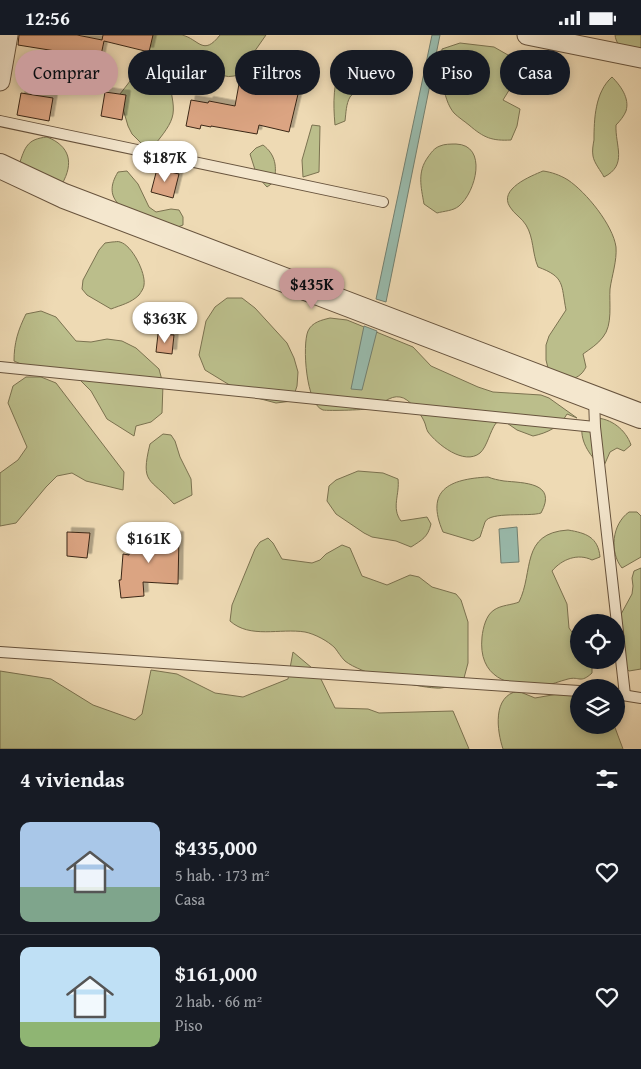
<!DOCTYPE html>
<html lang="es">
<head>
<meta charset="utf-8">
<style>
	:root { --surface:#171b24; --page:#242831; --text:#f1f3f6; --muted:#9ea1a6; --line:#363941; --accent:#c59692 }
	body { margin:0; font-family:"Gentium Book Plus",serif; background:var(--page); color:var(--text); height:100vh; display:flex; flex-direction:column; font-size:19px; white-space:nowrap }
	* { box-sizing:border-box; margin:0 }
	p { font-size:16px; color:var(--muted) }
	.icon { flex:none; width:28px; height:28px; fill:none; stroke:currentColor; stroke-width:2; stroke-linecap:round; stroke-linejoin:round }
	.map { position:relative; height:714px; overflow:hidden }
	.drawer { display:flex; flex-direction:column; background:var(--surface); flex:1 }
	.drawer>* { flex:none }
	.top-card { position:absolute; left:15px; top:15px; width:611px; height:45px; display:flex; gap:10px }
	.buttons { position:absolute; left:570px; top:579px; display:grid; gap:10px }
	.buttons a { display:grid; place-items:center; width:55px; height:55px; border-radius:50%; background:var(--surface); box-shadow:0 2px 8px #0003; font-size:25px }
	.price { position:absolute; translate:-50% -42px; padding:0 11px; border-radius:18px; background:#fff; color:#222; font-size:16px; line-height:32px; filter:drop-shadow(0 1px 2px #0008) }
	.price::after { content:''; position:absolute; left:50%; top:30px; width:15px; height:11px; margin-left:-8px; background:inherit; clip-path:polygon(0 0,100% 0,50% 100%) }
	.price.on { background:var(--accent); color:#111 }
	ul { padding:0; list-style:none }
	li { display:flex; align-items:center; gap:15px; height:125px; padding:0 20px }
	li+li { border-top:1px solid var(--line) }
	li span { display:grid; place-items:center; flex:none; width:140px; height:100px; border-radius:10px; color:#555 }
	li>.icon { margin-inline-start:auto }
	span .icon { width:60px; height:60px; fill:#fffc; stroke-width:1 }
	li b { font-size:21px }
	h2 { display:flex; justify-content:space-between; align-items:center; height:60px; padding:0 20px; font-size:21px }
	.chip { padding:0 18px; border-radius:22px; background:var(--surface); box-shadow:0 2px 8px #0003; font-size:18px; line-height:45px }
	.chip.on { background:var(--accent); color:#111 }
	.status { display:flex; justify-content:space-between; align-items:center; height:35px; padding:0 25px; background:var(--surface); direction:ltr }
	.status svg { height:14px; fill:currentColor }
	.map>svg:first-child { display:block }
</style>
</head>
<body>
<div class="status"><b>12:56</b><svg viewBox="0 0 49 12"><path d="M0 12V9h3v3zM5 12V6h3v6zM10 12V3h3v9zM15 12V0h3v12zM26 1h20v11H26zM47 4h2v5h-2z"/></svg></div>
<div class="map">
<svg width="641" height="714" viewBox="0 0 641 714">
	<defs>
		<filter id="shadow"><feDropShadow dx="4.5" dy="-4.5" stdDeviation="0" flood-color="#0004"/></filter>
	</defs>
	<rect width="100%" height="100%" fill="#eedab4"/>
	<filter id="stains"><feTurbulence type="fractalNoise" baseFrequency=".004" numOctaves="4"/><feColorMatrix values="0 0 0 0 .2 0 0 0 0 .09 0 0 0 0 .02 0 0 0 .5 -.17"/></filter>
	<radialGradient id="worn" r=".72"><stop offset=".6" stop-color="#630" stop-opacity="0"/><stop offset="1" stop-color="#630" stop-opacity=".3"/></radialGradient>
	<g fill="#bbbe8b" stroke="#7b7250">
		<path d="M153 0C161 0 173 0 182 0 199 4 203 22 220 0H266L252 20 248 35C244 37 239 40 234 41 219 45 206 27 191 30 155 38 179 62 172 83 169 93 159 104 153 112H145L132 99 128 91 121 67 120 59 141 32Z"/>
		<path d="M615 0H641V16C628 14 617 15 615 0Z"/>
		<path d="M460 8 494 12 508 20 517 35 511 52 503 65 520 74 517 91 511 105C492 106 484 103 469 90 464 86 458 82 454 78 442 64 440 32 442 14Z"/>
		<path d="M348 23C355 32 361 45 355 56 354 59 351 60 350 62 346 69 346 78 345 86L335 90C333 68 333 47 342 27Z"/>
		<path d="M612 42C620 50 630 63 626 76 624 81 620 86 616 90 615 111 628 130 604 142 601 136 594 128 593 121 592 116 593 110 594 105 594 84 595 57 612 42Z"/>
		<polygon points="312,90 320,91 319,137 303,142 302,125"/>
		<path d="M47 102C70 111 74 128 62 149L19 130C25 112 27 104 47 102Z"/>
		<path d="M456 109C488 110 476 157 459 171 453 176 444 176 437 178L424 169C421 152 417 137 428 122 431 118 434 113 440 111 444 109 451 109 456 109Z"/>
		<path d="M263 110C276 120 277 132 274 147L267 152 257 141 250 119 256 113Z"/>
		<path d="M127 136 138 149 149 172 156 177 171 174 179 175 183 182V190L175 193 122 172C109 162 110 150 118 137Z"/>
		<path d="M543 136C551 137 560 140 568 145 586 157 613 190 616 212 617 226 612 240 610 254 609 268 613 290 603 302 598 309 590 314 583 319L586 332C582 340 577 343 568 345L548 333 546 325V310L549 301 566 275C561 249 565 242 538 232 532 218 534 203 526 190 522 183 514 179 510 172 498 154 531 141 543 136Z"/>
		<path d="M112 207C115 207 118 206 120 207 132 210 146 238 144 250 144 253 141 257 139 260 131 268 121 270 111 274L87 260 82 254 83 245 99 215 105 208Z"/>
		<polygon points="227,263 242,263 255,273 287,308 294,323 298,337 297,351 292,366 276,368 246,360 205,335 199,320 206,286 215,272"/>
		<path d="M41 276 56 282 76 306 91 307 107 304 122 306 136 313 159 334 163 349 162 378 151 387 136 391 134 401 107 384 91 356 79 344 30 333 14 326C14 308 18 295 26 279Z"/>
		<path d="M330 283 347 285 413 312 431 331 478 352 493 357 541 360 549 363 577 383 567 379C560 392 547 398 533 401L517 395 504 386 496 388C490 396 487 412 480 418 464 431 437 409 428 397 426 394 426 390 424 386 421 379 409 363 400 362 390 360 381 370 373 373 369 375 328 376 323 375 306 370 302 310 308 296 312 287 322 285 330 283Z"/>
		<polygon points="26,342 41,342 56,348 124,437 123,455 86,446 72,438 57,441 46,452 16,488 0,491 0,438 18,425 27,412 8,368 13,351"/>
		<path d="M595 383C611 383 626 395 631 410L624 416 617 413 610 417 603 433C591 422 580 408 582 391Z"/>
		<path d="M163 399 171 400 175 406 180 422 191 444 192 460 174 469C150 442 140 450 150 409Z"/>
		<path d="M358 436 383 438 398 444C400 459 391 473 401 486L427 482 431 489C428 502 422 505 411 512L396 506 372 502 364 498 336 479 327 466 329 451 336 445Z"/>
		<path d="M488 442C493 444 498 445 504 446 523 448 558 447 541 478 529 482 490 476 485 487 483 492 482 497 480 502L473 506 443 497C425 455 449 444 488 442Z"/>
		<path d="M629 477H637L641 481V522L622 533C609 517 612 489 629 477Z"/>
		<path d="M568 495C586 498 598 502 600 522L592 525C578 518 562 524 552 536L567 569 569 593 579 607V625H589L592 630V638C580 649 580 641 568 644 560 646 551 650 542 651 507 652 478 642 482 602 483 593 486 580 494 575 501 570 512 570 519 567 534 537 520 498 568 495Z"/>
		<path d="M268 503 273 508 282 524 312 528 320 525 326 519 342 510 350 513 362 541 387 550 410 540 419 542 432 552 456 559 461 565 468 587V628L464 643 459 649C451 650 443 654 436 653 415 652 361 639 345 626 341 622 338 617 335 613 328 606 315 599 305 597 280 593 250 604 230 586L232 570 255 514 260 507Z"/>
		<polygon points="641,533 641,634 629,636 615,625 616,625 620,581 632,559 633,551 632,543 634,536"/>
		<polygon points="293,617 318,638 335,673 368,674 379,678 453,676 469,714 0,714 0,636 51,644 93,670 135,685 142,679 151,635 177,639 215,658 243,662 288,644"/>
		<path d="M518 656 535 663 569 657 579 658V690H614L623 714H503C497 696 492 661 518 656Z"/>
	</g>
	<g fill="#99bbad" stroke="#738071">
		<polygon points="432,0 440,0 386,267 376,264"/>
		<polygon points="364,291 377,296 362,355 351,354"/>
		<polygon points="517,492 519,527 501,528 499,494"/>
	</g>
	<g fill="#dba482" stroke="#3b2716" filter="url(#shadow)">
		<polygon points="19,0 77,0 102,5 103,0 153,0 149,17 104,6 97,39 65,33 68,18 18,10"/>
		<polygon points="253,37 269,41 267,48 299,55 289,97 259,90 257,99 211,91 211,92 201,90 200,94 186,91 191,65 208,68 209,66 235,71 239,49 250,51"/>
		<polygon points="105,57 126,60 122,85 101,81"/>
		<polygon points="21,58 53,63 49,86 17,80"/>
		<polygon points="157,134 179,139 173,163 151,157"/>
		<polygon points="158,299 174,300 172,319 156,317"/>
		<polygon points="67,497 90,498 87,523 67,521"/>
		<polygon points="132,501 179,501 178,549 143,547 144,561 121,563 119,545 121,545 123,519 129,520"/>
	</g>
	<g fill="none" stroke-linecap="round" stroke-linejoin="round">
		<g stroke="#68543e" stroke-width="12">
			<g id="service">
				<polyline points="0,86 383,167"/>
				<polyline points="0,332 595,392"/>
				<polyline points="594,363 595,392 625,660"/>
				<polyline points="0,617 579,656"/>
				<polyline points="616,659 641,663"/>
			</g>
		</g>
		<g stroke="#68543e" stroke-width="21">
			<g id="minor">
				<polyline points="527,0 641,23"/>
				<polyline points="0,46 8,0"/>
			</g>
		</g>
		<g stroke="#68543e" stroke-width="26">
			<polyline id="tertiary" points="0,131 64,161 641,381"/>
		</g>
		<use href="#service" stroke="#f4e7ce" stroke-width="10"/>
		<use href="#minor" stroke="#f4e7ce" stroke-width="19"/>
		<use href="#tertiary" stroke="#f4e7ce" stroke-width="24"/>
	</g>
	<rect width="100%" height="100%" filter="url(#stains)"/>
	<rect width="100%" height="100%" fill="url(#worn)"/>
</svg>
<div class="buttons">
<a><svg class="icon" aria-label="locate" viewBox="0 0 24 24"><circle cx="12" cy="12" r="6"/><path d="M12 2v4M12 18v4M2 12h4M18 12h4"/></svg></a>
<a><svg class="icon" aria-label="layers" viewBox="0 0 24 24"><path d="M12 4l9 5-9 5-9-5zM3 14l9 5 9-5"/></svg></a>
</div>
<b class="price" style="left:165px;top:148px">$187K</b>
<b class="price on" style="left:312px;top:275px">$435K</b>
<b class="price" style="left:165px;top:309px">$363K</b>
<b class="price" style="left:149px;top:529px">$161K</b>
<div class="top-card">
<a class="chip on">Comprar</a>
<a class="chip">Alquilar</a>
<a class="chip">Filtros</a>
<a class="chip">Nuevo</a>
<a class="chip">Piso</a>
<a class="chip">Casa</a>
</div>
</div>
<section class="drawer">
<h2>4 viviendas<svg class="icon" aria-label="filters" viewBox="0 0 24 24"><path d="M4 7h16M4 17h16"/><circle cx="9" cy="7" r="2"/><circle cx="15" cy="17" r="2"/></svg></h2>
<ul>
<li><span style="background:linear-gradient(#a9c7e8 65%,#7fa58c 0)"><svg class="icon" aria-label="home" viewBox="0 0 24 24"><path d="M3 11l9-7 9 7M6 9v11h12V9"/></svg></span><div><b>$435,000</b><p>5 hab. · 173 m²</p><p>Casa</p></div><svg class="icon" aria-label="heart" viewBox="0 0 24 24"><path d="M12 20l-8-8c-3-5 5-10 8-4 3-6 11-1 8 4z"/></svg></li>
<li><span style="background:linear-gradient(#bfe0f5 75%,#8fb573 0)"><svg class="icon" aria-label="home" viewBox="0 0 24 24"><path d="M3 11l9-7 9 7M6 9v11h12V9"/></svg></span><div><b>$161,000</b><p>2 hab. · 66 m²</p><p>Piso</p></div><svg class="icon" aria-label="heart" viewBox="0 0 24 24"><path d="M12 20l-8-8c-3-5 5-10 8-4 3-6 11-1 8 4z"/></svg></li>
</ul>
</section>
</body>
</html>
